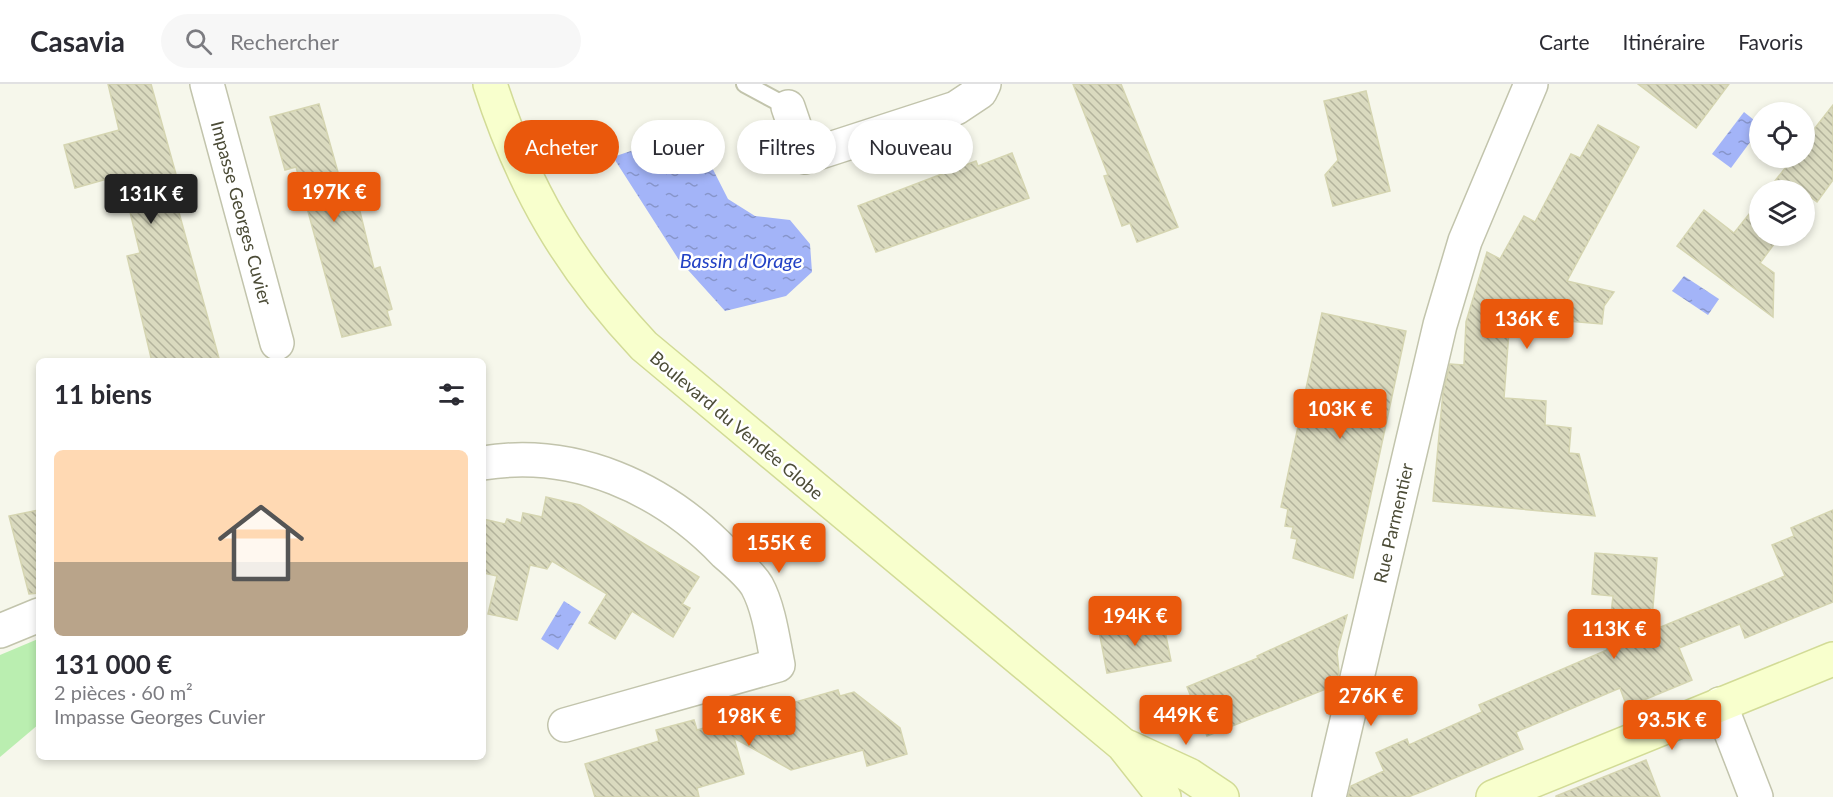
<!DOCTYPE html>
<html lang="fr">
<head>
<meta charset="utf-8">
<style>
	:root { --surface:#fff; --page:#f7f7f7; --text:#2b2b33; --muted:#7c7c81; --line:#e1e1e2; --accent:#ea580c }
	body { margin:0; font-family:Lato,sans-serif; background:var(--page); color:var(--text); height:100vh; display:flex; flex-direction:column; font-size:22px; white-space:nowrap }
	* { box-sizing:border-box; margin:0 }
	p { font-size:20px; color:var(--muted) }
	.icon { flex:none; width:33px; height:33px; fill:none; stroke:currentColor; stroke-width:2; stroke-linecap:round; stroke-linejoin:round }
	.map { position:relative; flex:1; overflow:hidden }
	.side { position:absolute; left:36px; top:274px; width:450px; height:402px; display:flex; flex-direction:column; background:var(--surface); border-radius:9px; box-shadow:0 3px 9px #0003 }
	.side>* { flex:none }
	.top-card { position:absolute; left:504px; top:36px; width:570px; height:54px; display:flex; gap:12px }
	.tools { position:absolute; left:1749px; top:18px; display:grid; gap:12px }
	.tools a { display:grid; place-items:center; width:66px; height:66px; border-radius:50%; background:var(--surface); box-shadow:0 3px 9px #0003; font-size:30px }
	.price { position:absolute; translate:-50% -51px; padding:0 14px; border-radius:6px; background:var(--accent); color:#fff; font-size:20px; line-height:39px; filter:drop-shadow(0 2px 3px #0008) }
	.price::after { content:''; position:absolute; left:50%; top:36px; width:18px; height:14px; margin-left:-9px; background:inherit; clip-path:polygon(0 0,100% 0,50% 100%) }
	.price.selected { background:#222; color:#fff }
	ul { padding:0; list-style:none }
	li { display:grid; align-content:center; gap:12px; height:318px; padding:0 18px }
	li span { display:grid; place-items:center; height:186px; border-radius:9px; color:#555 }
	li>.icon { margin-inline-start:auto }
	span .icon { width:108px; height:108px; fill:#fffc; stroke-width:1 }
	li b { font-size:26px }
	h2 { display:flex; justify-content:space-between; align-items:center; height:72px; padding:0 18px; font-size:26px }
	.chip { padding:0 21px; border-radius:27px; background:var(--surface); box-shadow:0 3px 9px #0003; font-size:21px; line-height:54px }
	.chip.selected { background:var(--accent); color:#fff }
	header { display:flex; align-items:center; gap:36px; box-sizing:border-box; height:84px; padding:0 30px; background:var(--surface); border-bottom:2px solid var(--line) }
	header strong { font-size:28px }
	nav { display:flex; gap:33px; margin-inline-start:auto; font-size:21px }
	.search { width:420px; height:54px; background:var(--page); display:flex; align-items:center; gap:15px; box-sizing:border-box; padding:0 21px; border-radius:33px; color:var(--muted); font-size:22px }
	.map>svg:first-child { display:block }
</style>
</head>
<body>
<header>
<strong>Casavia</strong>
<div class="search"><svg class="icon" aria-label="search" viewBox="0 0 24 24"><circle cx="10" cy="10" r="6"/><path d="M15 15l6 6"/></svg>Rechercher</div>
<nav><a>Carte</a><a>Itinéraire</a><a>Favoris</a></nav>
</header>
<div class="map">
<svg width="1833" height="713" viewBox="0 0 1833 713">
	<defs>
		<pattern id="water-ripples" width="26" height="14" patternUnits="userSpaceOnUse" patternTransform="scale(1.5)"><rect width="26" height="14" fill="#a3b4f8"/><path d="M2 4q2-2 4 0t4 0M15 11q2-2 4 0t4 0" fill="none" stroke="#8795ca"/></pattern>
		<pattern id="building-back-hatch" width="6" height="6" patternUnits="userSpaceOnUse" patternTransform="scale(1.5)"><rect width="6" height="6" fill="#dadabf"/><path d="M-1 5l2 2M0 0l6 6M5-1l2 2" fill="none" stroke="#b3b39c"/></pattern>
	</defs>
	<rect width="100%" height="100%" fill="#f6f7eb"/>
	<polygon fill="#baeeb0" points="38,555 39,640 0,673 0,571"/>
	<g fill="url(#water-ripples)">
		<polygon points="1744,28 1759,40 1759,46 1731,84 1712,70"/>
		<polygon points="693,46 728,115 755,132 790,136 810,160 812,188 786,212 725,227 679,176 613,73"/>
		<polygon points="1684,192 1719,215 1708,231 1672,207"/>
		<polygon points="564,517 581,528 558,566 541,555"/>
	</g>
	<g fill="url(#building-back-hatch)" stroke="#d5d5b1" stroke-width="1.5">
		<polygon points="108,0 151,0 182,112 175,114 220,278 152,278 127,172 140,169 121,91 75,104 64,61 119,46"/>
		<polygon points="1073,0 1121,0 1178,143 1137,158 1130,139 1122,142 1104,92 1108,91"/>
		<polygon points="1638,0 1729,0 1696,44"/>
		<polygon points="1366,7 1390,107 1333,122 1325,91 1338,76 1324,17"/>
		<polygon points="319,20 344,110 355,107 374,185 380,183 392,225 387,227 391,241 342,253 296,83 285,86 270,33"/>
		<polygon points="1833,21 1833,96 1817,118 1809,112 1804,117 1804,106 1778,106 1771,102 1793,74 1804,74 1804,58"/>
		<polygon points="1598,41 1639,63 1567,197 1614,208 1604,222 1602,240 1555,236 1554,249 1509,247 1504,314 1546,317 1545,341 1571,344 1569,369 1579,370 1595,432 1433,417 1443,308 1450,280 1464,281 1466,238 1487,168 1500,175 1524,132 1535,138 1571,70 1580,74"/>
		<polygon points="1012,69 1029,114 876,168 858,122 976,77 978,82"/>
		<polygon points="1754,124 1760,127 1760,152 1780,152 1760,179 1774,189 1773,233 1677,162 1704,126 1734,149"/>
		<polygon points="1322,229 1406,247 1353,494 1293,474 1297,455 1291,454 1293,443 1285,442 1288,425 1281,423"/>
		<polygon points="546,413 580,421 699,493 682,520 690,524 673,553 632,527 615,555 589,539 607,510 552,477 547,485 530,481 517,536 488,530 497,492 483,489 483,435 505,440 507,435 521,439 523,429 542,433"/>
		<polygon points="39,426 39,509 29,510 9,432"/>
		<polygon points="1833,426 1833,518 1745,554 1740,540 1679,564 1692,596 1627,623 1620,604 1516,648 1523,665 1426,706 1408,713 1348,713 1351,702 1384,687 1376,669 1407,655 1409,661 1482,628 1479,621 1607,566 1613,512 1592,510 1595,469 1657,474 1651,547 1785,492 1772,461 1794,452 1791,444"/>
		<polygon points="1347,531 1337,568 1339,588 1336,601 1207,652 1187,603 1258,574 1257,572"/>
		<polygon points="1163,537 1171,577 1107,589 1099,547"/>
		<polygon points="838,606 840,612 854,608 900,644 907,670 867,682 863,666 791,686 734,654 744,690 697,704 699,713 595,713 585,680 659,657 656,646 694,636 697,646"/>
		<polygon points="1646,676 1660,713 1556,713 1556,712"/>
	</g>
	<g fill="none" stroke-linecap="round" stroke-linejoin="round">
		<g stroke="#c2c4ac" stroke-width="20">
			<polyline id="lane" points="745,0 788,23"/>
		</g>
		<g stroke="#c2c4ac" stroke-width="36">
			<g id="street">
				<polyline points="207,0 277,259"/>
				<polyline points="788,23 805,73 956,24 980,8 984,0"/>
				<path d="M483 379C575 364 663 404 725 469 735 478 750 490 757 502 769 524 773 556 778 581L565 641"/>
				<polyline points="0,547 39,531"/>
				<polyline points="1720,620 1756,713"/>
				<polyline points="1329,713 1440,241 1465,157 1531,0"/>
			</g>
		</g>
		<g stroke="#d2db96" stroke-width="36">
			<g id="secondary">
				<path d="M490 0C524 105 569 182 644 262L1123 661 1164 713"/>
				<polyline points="1128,663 1189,691 1222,713"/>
				<polyline points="1493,713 1833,575"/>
			</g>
		</g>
		<use href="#lane" stroke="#fff" stroke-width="16"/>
		<use href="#street" stroke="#fff" stroke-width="33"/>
		<use href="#secondary" stroke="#f8ffcd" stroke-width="33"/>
	</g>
	<g text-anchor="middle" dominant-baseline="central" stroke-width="5" stroke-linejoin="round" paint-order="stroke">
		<g font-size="18" fill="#4c4c37" stroke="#fff">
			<text transform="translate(242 129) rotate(75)">Impasse Georges Cuvier</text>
			<text transform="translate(737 341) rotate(40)">Boulevard du Vendée Globe</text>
			<text transform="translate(1393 439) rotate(-77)">Rue Parmentier</text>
		</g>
		<g font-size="20" font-style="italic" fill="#2342c5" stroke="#fff">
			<text x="741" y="176">Bassin d'Orage</text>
		</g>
	</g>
</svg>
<div class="tools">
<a><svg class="icon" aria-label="locate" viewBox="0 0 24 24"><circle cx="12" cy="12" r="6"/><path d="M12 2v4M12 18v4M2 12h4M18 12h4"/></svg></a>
<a><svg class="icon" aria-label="layers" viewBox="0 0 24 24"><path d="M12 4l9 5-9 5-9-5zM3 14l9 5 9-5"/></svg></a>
</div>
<b class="price" style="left:334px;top:139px">197K €</b>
<b class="price selected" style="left:151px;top:141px">131K €</b>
<b class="price" style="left:1527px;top:266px">136K €</b>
<b class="price" style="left:1340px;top:356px">103K €</b>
<b class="price" style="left:779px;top:490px">155K €</b>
<b class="price" style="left:1135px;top:563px">194K €</b>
<b class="price" style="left:1614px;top:576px">113K €</b>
<b class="price" style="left:1371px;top:643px">276K €</b>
<b class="price" style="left:1186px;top:662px">449K €</b>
<b class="price" style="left:749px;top:663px">198K €</b>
<b class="price" style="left:1672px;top:667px">93.5K €</b>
<div class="top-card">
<a class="chip selected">Acheter</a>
<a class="chip">Louer</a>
<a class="chip">Filtres</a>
<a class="chip">Nouveau</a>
</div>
<section class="side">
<h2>11 biens<svg class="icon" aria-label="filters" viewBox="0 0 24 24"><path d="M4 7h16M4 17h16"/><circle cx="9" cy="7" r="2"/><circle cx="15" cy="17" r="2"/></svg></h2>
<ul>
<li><span style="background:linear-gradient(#ffd9b3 60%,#b9a48a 0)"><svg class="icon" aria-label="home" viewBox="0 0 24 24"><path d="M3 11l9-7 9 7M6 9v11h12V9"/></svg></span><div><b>131 000 €</b><p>2 pièces · 60 m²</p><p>Impasse Georges Cuvier</p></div></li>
</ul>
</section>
</div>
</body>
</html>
